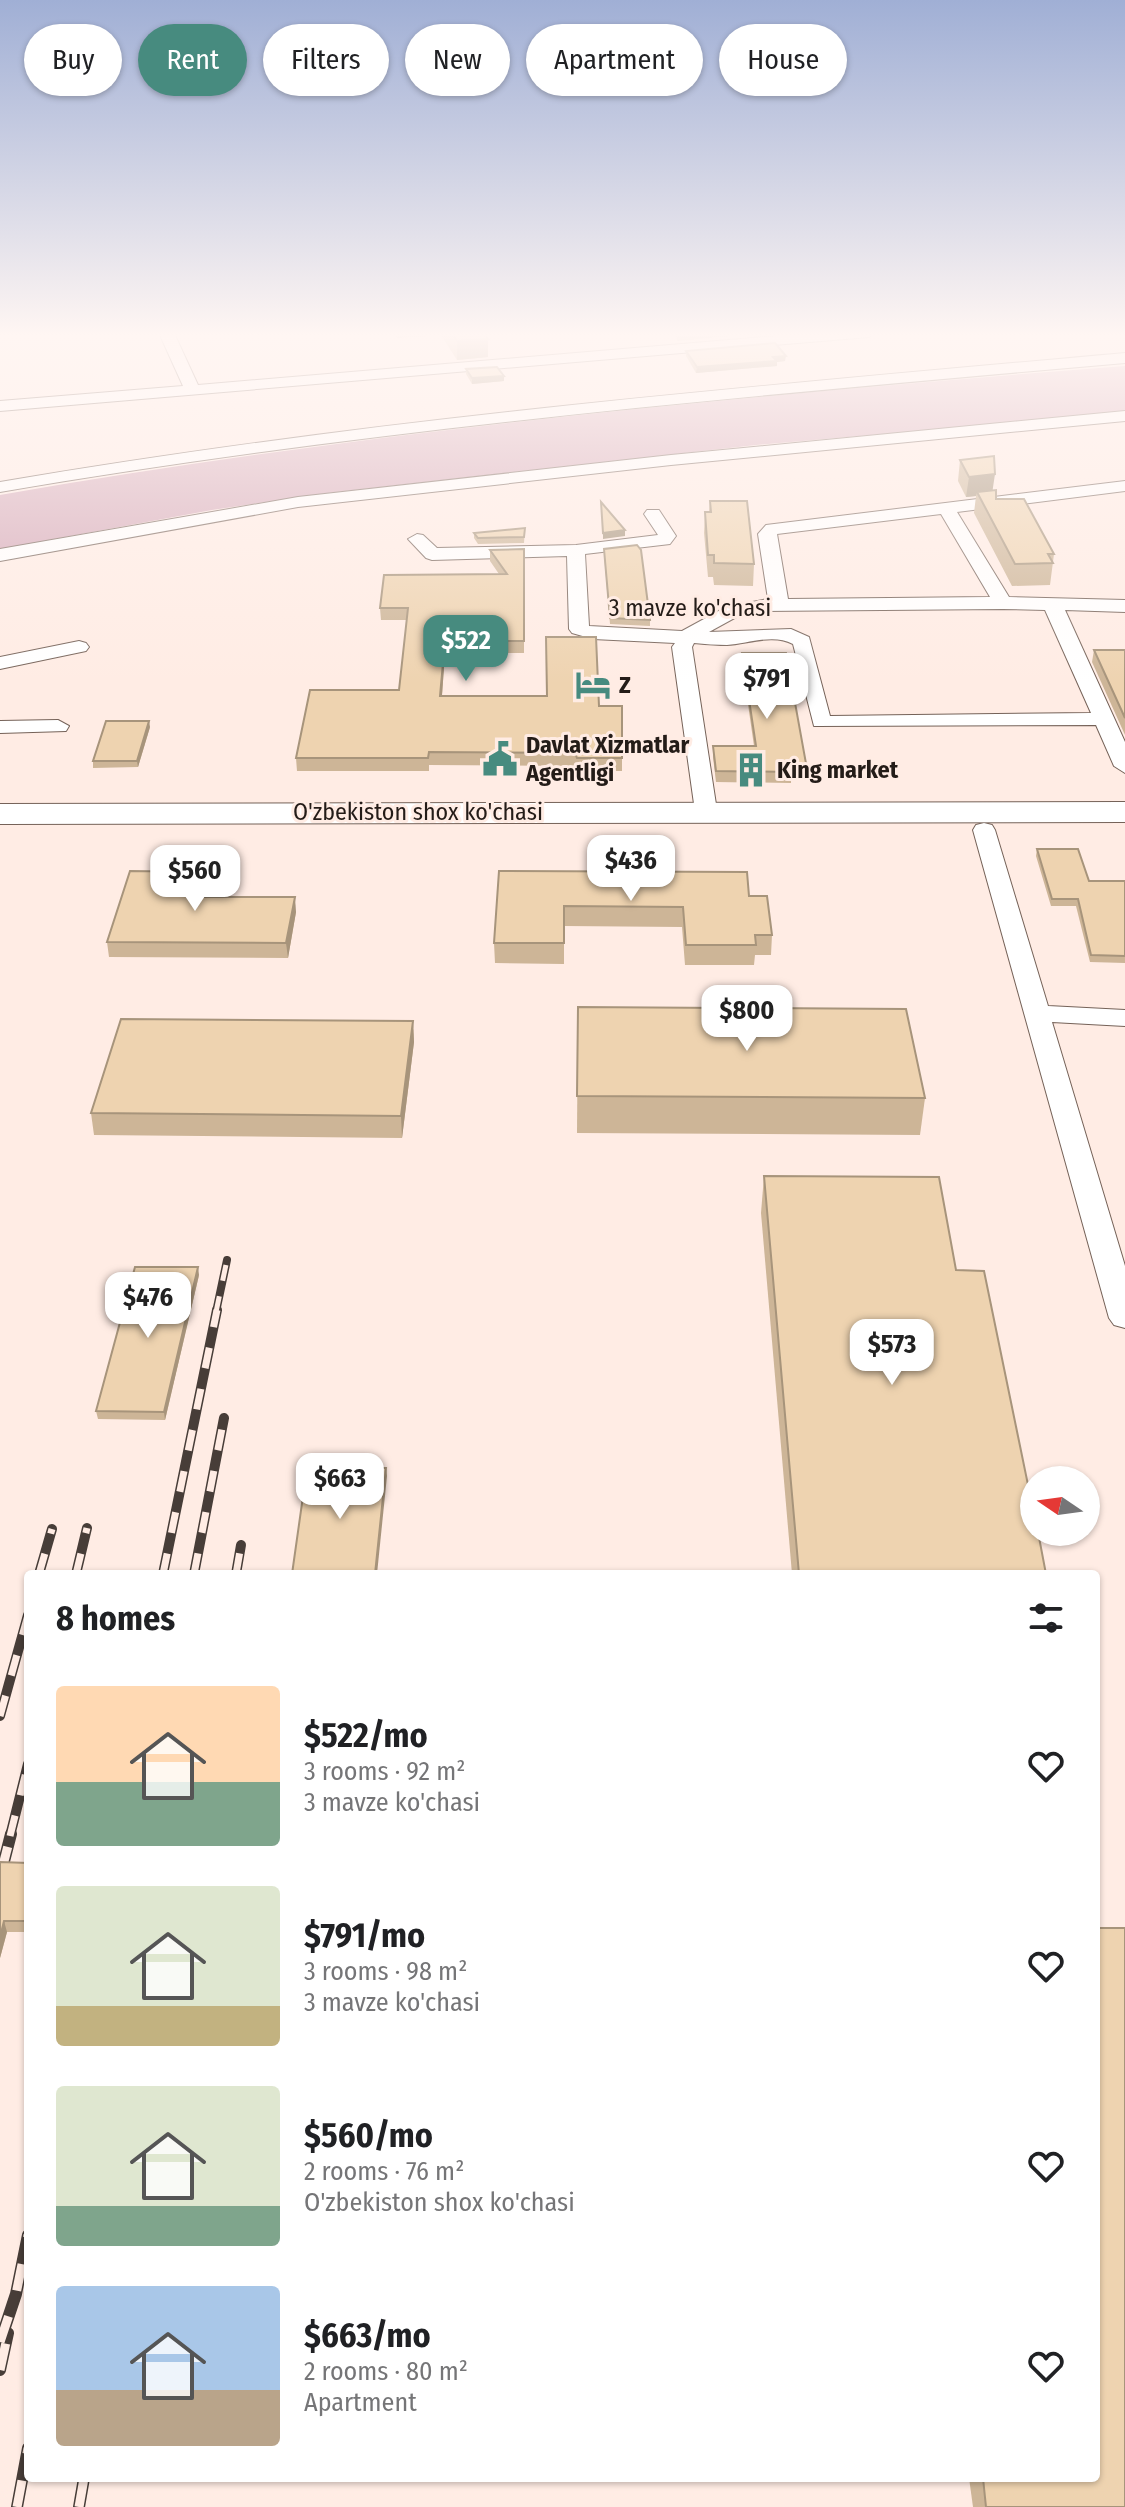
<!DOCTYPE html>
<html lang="en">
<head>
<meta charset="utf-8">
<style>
	:root { --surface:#fff; --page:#f6f6f6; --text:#202124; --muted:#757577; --accent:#478b7f }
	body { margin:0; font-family:"Fira Sans Condensed",sans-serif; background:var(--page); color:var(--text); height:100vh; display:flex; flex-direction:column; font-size:30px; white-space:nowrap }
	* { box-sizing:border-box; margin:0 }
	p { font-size:26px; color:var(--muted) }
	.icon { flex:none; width:44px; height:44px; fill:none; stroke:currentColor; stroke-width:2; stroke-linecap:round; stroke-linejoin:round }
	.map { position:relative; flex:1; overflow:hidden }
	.side { position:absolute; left:24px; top:1570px; width:1076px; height:912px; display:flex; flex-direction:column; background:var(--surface); border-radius:8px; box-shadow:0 2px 6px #0004 }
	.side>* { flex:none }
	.top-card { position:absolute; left:24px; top:24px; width:1078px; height:72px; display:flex; gap:16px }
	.needle { width:52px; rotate:283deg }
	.fabs { position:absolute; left:1020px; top:1466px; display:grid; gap:16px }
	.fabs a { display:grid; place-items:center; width:80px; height:80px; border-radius:50%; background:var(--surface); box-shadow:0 2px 6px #0004; font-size:40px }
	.price { position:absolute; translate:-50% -68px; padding:0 18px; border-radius:16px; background:#fff; color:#222; font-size:26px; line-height:52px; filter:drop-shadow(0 2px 4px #0008) }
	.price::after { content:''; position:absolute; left:50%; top:48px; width:24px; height:18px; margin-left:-12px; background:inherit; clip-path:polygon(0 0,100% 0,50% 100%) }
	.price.selected { background:var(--accent); color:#fff }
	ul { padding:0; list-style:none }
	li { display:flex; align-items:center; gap:24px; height:200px; padding:0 32px }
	li span { display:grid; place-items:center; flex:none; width:224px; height:160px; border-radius:8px; color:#555 }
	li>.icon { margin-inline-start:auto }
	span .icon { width:96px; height:96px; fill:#fffc; stroke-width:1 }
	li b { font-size:34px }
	h2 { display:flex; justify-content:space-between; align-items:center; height:96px; padding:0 32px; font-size:34px }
	.chip { padding:0 28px; border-radius:36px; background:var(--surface); box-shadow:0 2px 6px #0004; font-size:28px; line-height:72px }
	.chip.selected { background:var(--accent); color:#fff }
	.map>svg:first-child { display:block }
</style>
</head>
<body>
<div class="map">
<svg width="1125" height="2507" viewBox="0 0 1125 2507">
	<rect width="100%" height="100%" fill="#ffece4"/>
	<path fill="#d4a8b8" d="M1125 366V413L756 445 328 493 212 510 0 549V495C372 430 749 395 1125 366Z"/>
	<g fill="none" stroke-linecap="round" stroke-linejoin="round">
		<g stroke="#756258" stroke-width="2">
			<g id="street">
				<polygon points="159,333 174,333 198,385 811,333 876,333 869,337 0,411 0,401 183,386"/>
				<path d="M1125 353V363C748 396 373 428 0 492V482C373 418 748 387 1125 353Z"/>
				<polygon points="1125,411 1125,421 671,465 298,507 0,561 0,549 298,497 671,455"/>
				<path d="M1125 481V491L957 512 1009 597 1125 600V612L1065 610 1125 742V773L1114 766 1096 725 814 726 793 644C773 633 748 644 727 645 716 645 705 644 694 643L692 647 717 811 714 816H698L695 811 672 647 675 643 593 639 572 633 569 629 567 556 432 560 426 558 408 539 417 534 423 535 437 548 576 545 658 535 644 514 647 510H659L676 536 670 544 585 554 589 626 682 631 726 607 768 599 758 534 766 525ZM941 514 990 597 788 599 777 534ZM1003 609 1045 610 1091 713 830 716 809 637 791 629 709 632 740 615 756 611Z"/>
				<polygon points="79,641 86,643 89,647 86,651 0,669 0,657"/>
				<polygon points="58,720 69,726 66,731 0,733 0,721"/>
				<polygon points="984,823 992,825 995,830 1048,1006 1125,1010 1125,1026 1052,1022 1125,1266 1125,1328 1114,1325 1109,1318 973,830 976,825"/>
			</g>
		</g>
		<g stroke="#756258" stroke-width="2">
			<polygon id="secondary" points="1125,802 1125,822 0,824 0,804"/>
		</g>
		<use href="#street" fill="#fff" fill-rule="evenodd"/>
		<use href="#secondary" fill="#fff" fill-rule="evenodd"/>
		<g stroke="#473d38" stroke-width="8">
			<polyline id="rail-far2" points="216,1312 227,1260"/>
		</g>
		<g stroke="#473d38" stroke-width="10">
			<g id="rail-far1">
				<polyline points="39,1574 52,1529"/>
				<polyline points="76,1574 87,1528"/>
				<polyline points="163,1574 217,1310"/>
				<polyline points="194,1574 224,1418"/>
				<polyline points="236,1574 241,1545"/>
				<polyline points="0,1716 28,1615"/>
				<polyline points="10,1836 28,1764"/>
			</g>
		</g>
		<g stroke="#473d38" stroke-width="12">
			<g id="rail">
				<polyline points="1,1873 11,1834"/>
				<polyline points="0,2342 16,2294 28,2235"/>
				<polyline points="0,2370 8,2333"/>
				<polyline points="17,2507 28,2448"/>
				<polyline points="79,2507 84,2478"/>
			</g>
		</g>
		<use href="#rail-far2" stroke="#ffece4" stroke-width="5" stroke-dasharray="16" stroke-linecap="butt"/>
		<use href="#rail-far1" stroke="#ffece4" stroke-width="7" stroke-dasharray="21" stroke-linecap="butt"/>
		<use href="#rail" stroke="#ffece4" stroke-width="9" stroke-dasharray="27" stroke-linecap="butt"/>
	</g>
	<g fill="#cdb597">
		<polygon points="394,333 484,333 488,357 457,360 441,335 397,338"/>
		<polygon points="686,351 785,361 777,362 777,366 696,373 686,356"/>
		<polygon points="466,369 504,376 504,381 472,384 466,374"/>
		<polygon points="960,460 993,490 996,499 1054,554 1050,585 1012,586 974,513 976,496 966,497 958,481"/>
		<polygon points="710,501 754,564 753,586 714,585 713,577 708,577 704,533 705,512 709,512"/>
		<polygon points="525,528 524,543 478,544 474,538 474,533"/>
		<polygon points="524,549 524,653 445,653 442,696 599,706 622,706 622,771 577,771 575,766 429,765 429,771 297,771 296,758 399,690 407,620 381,620 380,608 499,574 490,561 490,550"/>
		<polygon points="604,555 650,620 650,626 610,624"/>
		<polygon points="1094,650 1125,650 1125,735 1092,662"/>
		<polygon points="742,653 807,769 806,780 791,780 791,783 716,782 713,757 713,746 754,746 742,663"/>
		<polygon points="150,727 138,767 93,768 93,761"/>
		<polygon points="1037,849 1089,881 1125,881 1125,963 1090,962 1076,906 1051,906 1036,856"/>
		<polygon points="499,871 749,896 772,935 771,955 755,955 754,965 685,965 682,927 564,926 564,964 495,963 494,943"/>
		<polygon points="205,886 202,897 296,912 288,958 109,957 107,942"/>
		<polygon points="578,1007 925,1098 920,1135 577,1133"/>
		<polygon points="413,1021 414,1042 402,1138 94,1135 91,1113"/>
		<polygon points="764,1176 956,1270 1046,1574 792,1574 761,1213"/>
		<polygon points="199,1275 165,1420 98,1419 96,1411"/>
		<polygon points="0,1862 28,1863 28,1932 7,1932 0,1958"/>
		<polygon points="969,2478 1096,2478 1125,2507 973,2507"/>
	</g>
	<g fill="#a7947b">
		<polygon points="397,333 441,333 441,335 397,338"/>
		<polygon points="712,333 763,333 677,341 677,336"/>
		<polygon points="488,339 488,357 457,360 457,341"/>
		<polygon points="786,356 785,361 777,362 777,366 696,373 697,367"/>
		<polygon points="504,376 504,381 472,384 472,378"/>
		<polygon points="995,474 992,494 977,492 976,496 966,497 969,477"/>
		<polygon points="625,530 625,536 603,539 603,533"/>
		<polygon points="445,641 445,653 441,708 440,696"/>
		<polygon points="149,721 150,727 138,767 137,761"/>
		<polygon points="204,872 205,886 198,912 197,897"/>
		<polygon points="295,897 296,912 288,958 286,943"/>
		<polygon points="413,1021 414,1042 402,1138 401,1116"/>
		<polygon points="198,1267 199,1275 165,1420 164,1412"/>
		<polygon points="386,1468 387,1476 377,1574 375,1574"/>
		<polygon points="4,1921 7,1932 0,1958 0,1937"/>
	</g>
	<g fill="#eed3b0" stroke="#a7947b" stroke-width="2">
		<polygon points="452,333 484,333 488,339 457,341"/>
		<polygon points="675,333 712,333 677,336"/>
		<polygon points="775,343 786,356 773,357 777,361 697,367 686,351"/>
		<polygon points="497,367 504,376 472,378 466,369"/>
		<polygon points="994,456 995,474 969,477 960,460"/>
		<polygon points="996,490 996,499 1024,499 1054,554 1048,554 1053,563 1015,564 977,492"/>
		<polygon points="710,501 747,501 754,564 714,563 714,555 708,555 705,512 711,512"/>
		<polygon points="601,502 625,530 603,533"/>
		<polygon points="525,528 524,537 478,538 474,533"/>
		<polygon points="637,545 641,550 650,620 610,618 604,549"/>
		<polygon points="524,549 524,641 445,641 440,696 547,696 546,637 596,637 599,706 622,706 622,758 577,758 575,753 429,752 428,758 296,758 310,690 399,690 408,608 380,608 384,575 507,574 490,550"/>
		<polygon points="1094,650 1125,650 1125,718"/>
		<polygon points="742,653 786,653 807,769 791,770 792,772 716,771 713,746 756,746"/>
		<polygon points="106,721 149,721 137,761 93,761"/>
		<polygon points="1037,849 1078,849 1089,881 1125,881 1125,956 1091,955 1078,899 1052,899"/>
		<polygon points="130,871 204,872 197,897 295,897 286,943 107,942"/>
		<polygon points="499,871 747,872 749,896 767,896 772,935 755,935 756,945 686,945 683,907 564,906 564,943 494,943"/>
		<polygon points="578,1007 906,1009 925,1098 577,1096"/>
		<polygon points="121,1019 413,1021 401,1116 91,1113"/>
		<polygon points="764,1176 939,1177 956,1270 984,1271 1034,1514 1034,1532 1038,1532 1046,1574 799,1574"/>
		<polygon points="135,1267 198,1267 164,1412 96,1411"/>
		<polygon points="307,1468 386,1468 375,1574 292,1574"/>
		<polygon points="0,1862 28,1863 28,1921 4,1921 0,1937"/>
		<polygon points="1096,1928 1125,1928 1125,2507 986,2507 983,2478 1096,2478"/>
	</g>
	<linearGradient id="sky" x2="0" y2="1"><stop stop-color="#a0afd5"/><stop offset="0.49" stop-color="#fff6f3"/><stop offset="1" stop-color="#fff6f3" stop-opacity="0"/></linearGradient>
	<rect width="1125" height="684" fill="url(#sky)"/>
	<defs>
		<g id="hotel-bare" transform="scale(2.76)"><path d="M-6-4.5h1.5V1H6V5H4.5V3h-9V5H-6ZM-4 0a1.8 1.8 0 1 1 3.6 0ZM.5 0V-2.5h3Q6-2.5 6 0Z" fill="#478b7f" stroke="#ffece4" stroke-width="2.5" paint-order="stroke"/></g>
		<g id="civic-bare" transform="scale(2.76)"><path d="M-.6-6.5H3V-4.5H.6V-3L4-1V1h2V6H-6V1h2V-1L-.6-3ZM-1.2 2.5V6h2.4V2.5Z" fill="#478b7f" stroke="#ffece4" stroke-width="2.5" paint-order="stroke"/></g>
		<g id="building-bare" transform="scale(2.76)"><path d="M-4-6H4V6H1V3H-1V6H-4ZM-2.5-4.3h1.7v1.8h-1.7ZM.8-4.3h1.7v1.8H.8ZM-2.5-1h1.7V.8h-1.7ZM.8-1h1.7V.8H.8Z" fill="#478b7f" stroke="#ffece4" stroke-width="2.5" paint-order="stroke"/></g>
	</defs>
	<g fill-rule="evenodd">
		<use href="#hotel-bare" x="593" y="685"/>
		<use href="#civic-bare" x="500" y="759"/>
		<use href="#building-bare" x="751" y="770"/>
	</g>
	<g text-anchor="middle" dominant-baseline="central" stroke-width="6" stroke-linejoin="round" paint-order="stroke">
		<g font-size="24" fill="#241c18" stroke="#ffece4">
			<text x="690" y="608">3 mavze ko'chasi</text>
			<text x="418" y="812">O'zbekiston shox ko'chasi</text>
		</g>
		<g font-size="24" font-weight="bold" fill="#241c18" stroke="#ffece4" text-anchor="start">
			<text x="619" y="685">Z</text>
			<text x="526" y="745">Davlat Xizmatlar<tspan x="526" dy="28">Agentligi</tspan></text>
			<text x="777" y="770">King market</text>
		</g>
	</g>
</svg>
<div class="fabs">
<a><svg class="needle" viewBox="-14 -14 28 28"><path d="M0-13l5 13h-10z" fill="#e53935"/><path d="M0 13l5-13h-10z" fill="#757577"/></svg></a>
</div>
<b class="price selected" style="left:466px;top:683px">$522</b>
<b class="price" style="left:767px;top:721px">$791</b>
<b class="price" style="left:631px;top:903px">$436</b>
<b class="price" style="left:195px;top:913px">$560</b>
<b class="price" style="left:747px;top:1053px">$800</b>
<b class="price" style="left:148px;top:1340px">$476</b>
<b class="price" style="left:892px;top:1387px">$573</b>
<b class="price" style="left:340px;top:1521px">$663</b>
<div class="top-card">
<a class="chip">Buy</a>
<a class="chip selected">Rent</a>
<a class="chip">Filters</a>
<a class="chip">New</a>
<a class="chip">Apartment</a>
<a class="chip">House</a>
</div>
<section class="side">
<h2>8 homes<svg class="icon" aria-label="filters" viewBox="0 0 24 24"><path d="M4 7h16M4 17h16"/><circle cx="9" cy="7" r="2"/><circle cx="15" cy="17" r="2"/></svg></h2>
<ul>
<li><span style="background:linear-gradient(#ffd9b3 60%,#7fa58c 0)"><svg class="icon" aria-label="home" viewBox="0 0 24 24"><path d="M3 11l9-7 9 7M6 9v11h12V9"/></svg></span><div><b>$522/mo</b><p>3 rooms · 92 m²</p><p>3 mavze ko'chasi</p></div><svg class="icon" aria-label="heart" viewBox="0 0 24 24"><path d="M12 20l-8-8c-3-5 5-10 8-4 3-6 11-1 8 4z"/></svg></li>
<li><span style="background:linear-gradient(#dfe7d0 75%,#c2b280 0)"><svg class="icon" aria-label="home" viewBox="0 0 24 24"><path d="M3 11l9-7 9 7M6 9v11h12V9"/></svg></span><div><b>$791/mo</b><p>3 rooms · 98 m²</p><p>3 mavze ko'chasi</p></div><svg class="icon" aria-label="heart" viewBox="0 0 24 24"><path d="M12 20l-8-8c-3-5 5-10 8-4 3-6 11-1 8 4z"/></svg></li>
<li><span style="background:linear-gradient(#dfe7d0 75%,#7fa58c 0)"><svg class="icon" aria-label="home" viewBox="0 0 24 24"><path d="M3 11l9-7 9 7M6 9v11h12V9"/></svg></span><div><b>$560/mo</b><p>2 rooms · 76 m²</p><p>O'zbekiston shox ko'chasi</p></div><svg class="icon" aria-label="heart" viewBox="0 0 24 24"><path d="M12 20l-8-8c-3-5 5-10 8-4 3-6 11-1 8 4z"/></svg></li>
<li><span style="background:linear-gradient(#a9c7e8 65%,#b9a48a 0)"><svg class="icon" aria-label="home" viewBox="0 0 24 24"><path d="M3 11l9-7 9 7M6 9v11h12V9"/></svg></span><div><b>$663/mo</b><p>2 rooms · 80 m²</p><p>Apartment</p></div><svg class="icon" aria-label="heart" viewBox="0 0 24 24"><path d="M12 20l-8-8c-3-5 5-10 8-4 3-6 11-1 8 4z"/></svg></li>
</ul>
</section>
</div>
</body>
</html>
